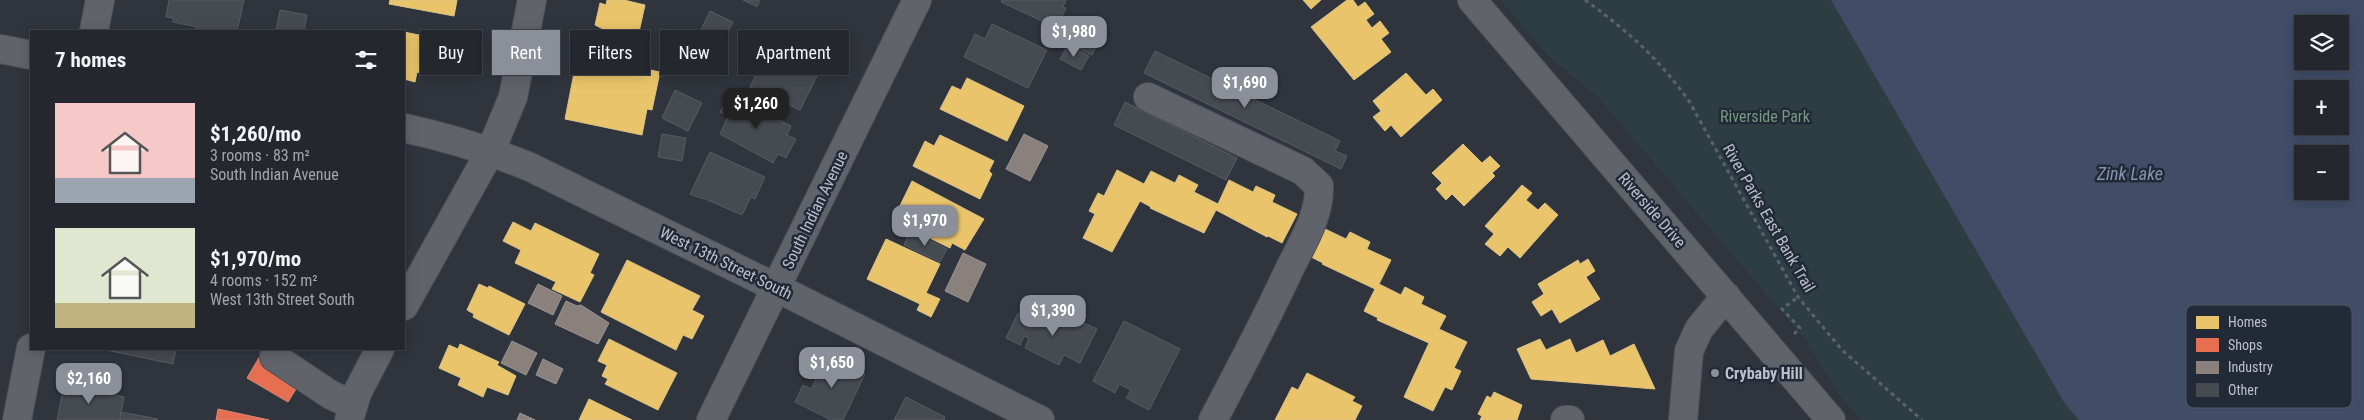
<!DOCTYPE html>
<html lang="en">
<head>
<meta charset="utf-8">
<style>
	:root { --surface:#24272d; --page:#303339; --text:#f1f3f6; --muted:#a3a5aa; --line:#414449; --accent:#8a8f99 }
	body { margin:0; font-family:"Roboto Condensed",sans-serif; background:var(--page); color:var(--text); height:100vh; display:flex; flex-direction:column; font-size:19px; white-space:nowrap }
	* { box-sizing:border-box; margin:0 }
	p { font-size:16px; color:var(--muted) }
	.icon { flex:none; width:28px; height:28px; fill:none; stroke:currentColor; stroke-width:2; stroke-linecap:round; stroke-linejoin:round }
	.map { position:relative; flex:1; overflow:hidden }
	.panel { position:absolute; left:30px; top:30px; width:375px; height:320px; display:flex; flex-direction:column; background:var(--surface); border-radius:0px; box-shadow:0 2px 12px #0003,0 0 0 1px var(--line) }
	.panel>* { flex:none }
	.banner { position:absolute; left:420px; top:30px; width:475px; height:45px; display:flex; gap:10px }
	.controls { position:absolute; left:2294px; top:15px; display:grid; gap:10px }
	.controls a { display:grid; place-items:center; width:55px; height:55px; border-radius:0px; background:var(--surface); box-shadow:0 2px 12px #0003,0 0 0 1px var(--line); font-size:25px }
	.price { position:absolute; translate:-50% -42px; padding:0 11px; border-radius:10px; background:var(--accent); color:#fff; font-size:16px; line-height:32px; filter:drop-shadow(0 1px 2px #0008) }
	.price::after { content:''; position:absolute; left:50%; top:30px; width:15px; height:11px; margin-left:-8px; background:inherit; clip-path:polygon(0 0,100% 0,50% 100%) }
	.price.selected { background:#222; color:#fff }
	ul { padding:0; list-style:none }
	li { display:flex; align-items:center; gap:15px; height:125px; padding:0 25px }
	li span { display:grid; place-items:center; flex:none; width:140px; height:100px; border-radius:0px; color:#555 }
	li>.icon { margin-inline-start:auto }
	span .icon { width:60px; height:60px; fill:#fffc; stroke-width:1 }
	li b { font-size:21px }
	h2 { display:flex; justify-content:space-between; align-items:center; height:60px; padding:0 25px; font-size:21px }
	.chip { padding:0 18px; border-radius:0px; background:var(--surface); box-shadow:0 2px 12px #0003,0 0 0 1px var(--line); font-size:18px; line-height:45px }
	.chip.selected { background:var(--accent); color:#fff }
	.map>svg:first-child { display:block }
</style>
</head>
<body>
<div class="map">
<svg width="2364" height="420" viewBox="0 0 2364 420">
	<rect width="100%" height="100%" fill="#30343c"/>
	<polygon fill="#2d3e43" points="1500,0 1831,0 2065,404 2079,420 1861,420 1838,393 1807,342 1597,96 1547,55"/>
	<path fill="#414d67" fill-rule="evenodd" d="M1831 0H2364V420H2079L2065 404ZM2302 24H2340V61H2302ZM2302 89H2340V126H2302ZM2302 154H2340V191H2302Z"/>
	<g fill="#e9c46a" stroke="#dbc387">
		<polygon points="390,0 457,0 454,16 389,4"/>
		<polygon points="607,0 624,0 645,5 639,32 643,33 640,49 633,47 631,54 601,47 605,30 595,25 600,3 606,5"/>
		<polygon points="1303,0 1321,0 1311,9"/>
		<polygon points="1347,0 1353,0 1358,7 1365,2 1374,14 1366,20 1372,28 1380,21 1389,33 1381,39 1391,52 1354,80 1311,27"/>
		<polygon points="404,32 439,39 432,75 417,72 415,82 404,79"/>
		<polygon points="592,58 660,72 652,110 647,109 642,135 565,119 575,68"/>
		<polygon points="1406,73 1426,95 1433,89 1442,100 1401,137 1391,125 1385,131 1373,117 1381,111 1373,101"/>
		<polygon points="967,78 1024,106 1007,141 940,109 952,86 961,90"/>
		<polygon points="940,135 994,161 989,171 992,174 980,199 913,166 925,141 934,146"/>
		<polygon points="1463,144 1482,163 1490,156 1500,166 1492,173 1495,176 1464,206 1452,194 1446,200 1436,189 1442,183 1432,173"/>
		<polygon points="1117,170 1144,184 1151,171 1175,183 1179,175 1198,185 1194,192 1218,204 1229,180 1253,192 1256,186 1275,195 1272,202 1297,214 1282,243 1268,236 1267,237 1216,210 1204,233 1150,208 1151,207 1140,201 1112,252 1083,238 1095,214 1089,211 1098,193 1104,196"/>
		<polygon points="912,181 984,219 965,250 952,243 950,248 893,220"/>
		<polygon points="1522,185 1532,193 1526,200 1538,210 1545,203 1558,215 1520,258 1508,247 1500,256 1485,244 1494,234 1485,226"/>
		<polygon points="513,222 531,231 535,223 599,254 590,273 594,275 580,302 552,289 556,282 515,263 521,250 503,241"/>
		<polygon points="1323,228 1346,239 1350,232 1370,242 1367,249 1391,260 1379,284 1401,295 1405,287 1424,297 1421,304 1446,316 1439,329 1467,342 1454,368 1461,371 1452,390 1445,387 1433,411 1404,397 1429,343 1377,320 1378,318 1364,311 1375,289 1322,264 1323,263 1309,256"/>
		<polygon points="886,239 940,264 926,293 940,299 931,317 917,310 920,304 867,279"/>
		<polygon points="1588,259 1595,271 1586,277 1600,299 1560,323 1552,309 1541,316 1532,302 1544,294 1538,284 1578,260 1580,264"/>
		<polygon points="627,260 700,296 692,310 704,316 692,339 683,335 676,350 601,312"/>
		<polygon points="479,284 488,288 489,286 525,304 509,335 473,317 474,314 467,310"/>
		<polygon points="609,339 677,373 658,410 605,384 608,379 602,376 607,365 598,361"/>
		<polygon points="1540,339 1546,350 1570,339 1576,353 1603,340 1610,356 1634,344 1655,389 1531,379 1517,349"/>
		<polygon points="460,344 499,362 497,365 516,376 508,395 487,387 483,397 458,385 461,378 439,368 449,345 458,349"/>
		<polygon points="1307,373 1355,397 1352,401 1362,406 1355,420 1275,420 1292,387 1298,390"/>
		<polygon points="1494,392 1522,405 1517,420 1480,420 1482,416 1478,414 1487,396 1491,398"/>
		<polygon points="589,399 632,420 579,420"/>
	</g>
	<g fill="#e76f51" stroke="#da8776">
		<polygon points="260,356 301,381 288,402 247,378"/>
		<polygon points="218,409 269,420 216,420"/>
	</g>
	<g fill="#8a817c" stroke="#999494">
		<polygon points="1024,134 1048,146 1030,181 1006,169"/>
		<polygon points="963,253 986,264 968,302 945,291"/>
		<polygon points="538,284 562,296 553,315 528,303"/>
		<polygon points="566,301 577,306 581,305 609,323 598,344 555,324"/>
		<polygon points="512,341 537,353 526,375 501,363"/>
		<polygon points="543,359 563,369 556,384 536,375"/>
		<polygon points="520,413 535,420 517,420"/>
	</g>
	<g fill="#464a51" stroke="#585b63">
		<polygon points="169,0 244,0 237,31 203,31 196,30 197,27 173,22 173,18 166,17"/>
		<polygon points="743,0 760,0 757,7"/>
		<polygon points="1002,0 1066,0 1063,7 1066,8 1057,28 1001,2"/>
		<polygon points="280,10 307,15 304,31 276,31"/>
		<polygon points="710,11 733,22 720,47 698,36"/>
		<polygon points="992,24 1047,50 1028,88 964,57 975,34 985,39"/>
		<polygon points="1076,26 1101,38 1092,55 1068,43"/>
		<polygon points="1068,45 1089,56 1081,70 1060,59"/>
		<polygon points="760,47 818,74 800,110 750,87 760,66 752,63"/>
		<polygon points="676,49 685,53 679,65 670,61"/>
		<polygon points="1155,51 1340,141 1335,151 1347,156 1341,169 1144,73"/>
		<polygon points="675,90 702,103 688,131 662,118"/>
		<polygon points="729,95 791,126 787,135 796,139 786,158 778,154 773,163 720,134 728,116 720,112"/>
		<polygon points="1125,102 1237,158 1226,180 1114,125"/>
		<polygon points="662,134 686,138 682,161 658,157"/>
		<polygon points="710,152 765,177 755,199 751,197 742,215 703,198 703,199 690,194"/>
		<polygon points="910,231 947,249 940,262 904,245"/>
		<polygon points="1040,312 1072,327 1076,319 1097,329 1080,363 1064,355 1059,365 1025,348 1029,338 1024,336 1020,345 1006,338 1018,313 1036,322"/>
		<polygon points="1124,321 1180,349 1149,410 1126,398 1131,390 1119,384 1115,393 1093,381"/>
		<polygon points="101,349 176,349 173,364"/>
		<polygon points="825,354 865,374 843,420 831,420 795,402 803,385 811,389 819,373 816,371"/>
		<polygon points="64,385 124,397 120,420 57,420"/>
		<polygon points="906,397 945,417 944,420 894,420"/>
		<polygon points="121,412 158,419 157,420 120,420"/>
	</g>
	<g fill="none" stroke-linecap="round" stroke-linejoin="round">
		<g stroke="#4e5057" stroke-width="30">
			<g id="minor">
				<polyline points="1472,0 1831,420"/>
				<polyline points="94,31 100,0"/>
				<polyline points="0,49 31,55"/>
				<path d="M1148 97 1303 171 1319 186C1320 217 1301 245 1288 272 1265 322 1239 371 1213 420"/>
				<path d="M404 128C451 138 486 149 530 167L777 288 1040 420"/>
				<polyline points="404,306 491,150 513,97 532,0"/>
				<polyline points="274,357 331,395 353,405"/>
				<polyline points="17,420 31,348"/>
				<polyline points="349,420 357,393 380,349"/>
				<polyline points="711,420 917,0"/>
				<polyline points="1565,420 1570,420"/>
				<polyline points="1683,420 1689,351 1699,329 1726,296"/>
			</g>
		</g>
		<g stroke="#5d6268" stroke-width="3" stroke-dasharray="4 4" stroke-linecap="butt">
			<path d="M1585 0C1628 31 1658 58 1689 101L1798 297 1842 350 1922 420"/>
			<polyline points="1794,334 1800,328 1782,309 1798,297"/>
		</g>
		<use href="#minor" stroke="#60636a" stroke-width="28"/>
	</g>
	<circle fill="#8a8f99" stroke="#222937" stroke-width="2" cx="1715" cy="373" r="5"/>
	<g text-anchor="middle" dominant-baseline="central" stroke-width="5" stroke-linejoin="round" paint-order="stroke">
		<g font-size="16" fill="#749a80" stroke="#222937">
			<text x="1765" y="116">Riverside Park</text>
		</g>
		<g font-size="16" fill="#bbc0cb" stroke="#222937">
			<text transform="translate(815 210) rotate(-64)">South Indian Avenue</text>
			<text transform="translate(1652 210) rotate(49)">Riverside Drive</text>
			<text transform="translate(1769 218) rotate(60)">River Parks East Bank Trail</text>
			<text transform="translate(726 263) rotate(26)">West 13th Street South</text>
		</g>
		<g font-size="16" font-weight="bold" fill="#bbc0cb" stroke="#222937" text-anchor="start">
			<text x="1725" y="373">Crybaby Hill</text>
		</g>
		<g font-size="18" font-style="italic" fill="#8594b0" stroke="#222937">
			<text x="2130" y="173">Zink Lake</text>
		</g>
	</g>
	<rect x="2186" y="305" width="166" height="103" rx="8" fill="#222937" stroke="#505663" stroke-width="1"/>
	<rect x="2196" y="316" width="23" height="13" fill="#e9c46a"/>
	<rect x="2196" y="338" width="23" height="14" fill="#e76f51"/>
	<rect x="2196" y="361" width="23" height="13" fill="#8a817c"/>
	<rect x="2196" y="383" width="23" height="14" fill="#464a51"/>
	<g font-size="14" fill="#bbc0cb">
		<text x="2228" y="327">Homes</text>
		<text x="2228" y="350">Shops</text>
		<text x="2228" y="372">Industry</text>
		<text x="2228" y="395">Other</text>
	</g>
</svg>
<div class="controls">
<a><svg class="icon" aria-label="layers" viewBox="0 0 24 24"><path d="M12 4l9 5-9 5-9-5zM3 14l9 5 9-5"/></svg></a>
<a>+</a>
<a>−</a>
</div>
<b class="price" style="left:1074px;top:58px">$1,980</b>
<b class="price" style="left:1245px;top:109px">$1,690</b>
<b class="price selected" style="left:756px;top:130px">$1,260</b>
<b class="price" style="left:925px;top:247px">$1,970</b>
<b class="price" style="left:1053px;top:337px">$1,390</b>
<b class="price" style="left:832px;top:389px">$1,650</b>
<b class="price" style="left:89px;top:405px">$2,160</b>
<div class="banner">
<a class="chip">Buy</a>
<a class="chip selected">Rent</a>
<a class="chip">Filters</a>
<a class="chip">New</a>
<a class="chip">Apartment</a>
</div>
<section class="panel">
<h2>7 homes<svg class="icon" aria-label="filters" viewBox="0 0 24 24"><path d="M4 7h16M4 17h16"/><circle cx="9" cy="7" r="2"/><circle cx="15" cy="17" r="2"/></svg></h2>
<ul>
<li><span style="background:linear-gradient(#f6c9c9 75%,#9aa5b1 0)"><svg class="icon" aria-label="home" viewBox="0 0 24 24"><path d="M3 11l9-7 9 7M6 9v11h12V9"/></svg></span><div><b>$1,260/mo</b><p>3 rooms · 83 m²</p><p>South Indian Avenue</p></div></li>
<li><span style="background:linear-gradient(#dfe7d0 75%,#c2b280 0)"><svg class="icon" aria-label="home" viewBox="0 0 24 24"><path d="M3 11l9-7 9 7M6 9v11h12V9"/></svg></span><div><b>$1,970/mo</b><p>4 rooms · 152 m²</p><p>West 13th Street South</p></div></li>
</ul>
</section>
</div>
</body>
</html>
